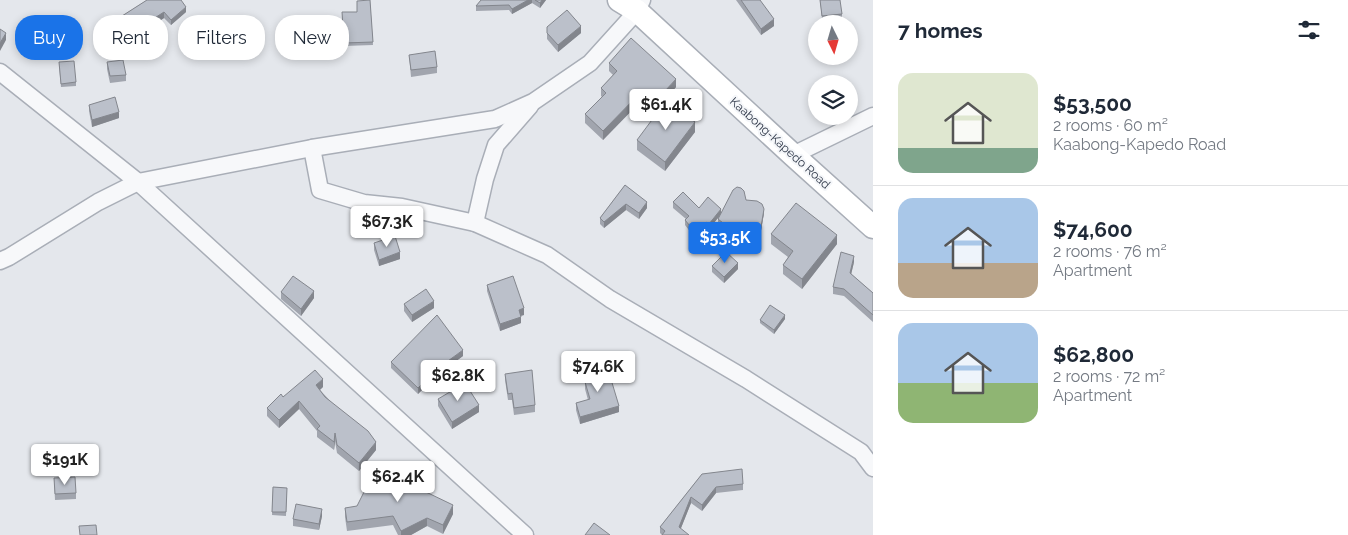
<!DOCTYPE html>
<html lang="en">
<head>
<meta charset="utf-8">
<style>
	:root { --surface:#fff; --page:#f6f6f7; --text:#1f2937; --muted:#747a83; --line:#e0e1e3; --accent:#1a73e8 }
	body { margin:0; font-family:Raleway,sans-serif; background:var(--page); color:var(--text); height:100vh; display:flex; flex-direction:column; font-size:19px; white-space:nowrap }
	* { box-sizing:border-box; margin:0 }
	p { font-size:16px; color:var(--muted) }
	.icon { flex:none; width:28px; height:28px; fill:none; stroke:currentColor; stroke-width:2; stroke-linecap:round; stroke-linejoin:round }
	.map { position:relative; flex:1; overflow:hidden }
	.drawer { display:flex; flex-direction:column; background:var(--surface); width:475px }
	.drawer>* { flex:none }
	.top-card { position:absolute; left:15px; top:15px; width:475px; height:45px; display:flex; gap:10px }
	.needle { width:32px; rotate:175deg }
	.fabs { position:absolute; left:808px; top:15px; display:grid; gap:10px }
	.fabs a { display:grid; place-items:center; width:50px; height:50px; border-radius:50%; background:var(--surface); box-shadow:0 2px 8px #0003; font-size:25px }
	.price { position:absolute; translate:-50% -42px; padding:0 11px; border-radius:5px; background:#fff; color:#222; font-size:16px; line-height:32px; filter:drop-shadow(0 1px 2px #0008) }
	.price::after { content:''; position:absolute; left:50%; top:30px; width:15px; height:11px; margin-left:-8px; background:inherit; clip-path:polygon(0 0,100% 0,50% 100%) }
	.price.current { background:var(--accent); color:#fff }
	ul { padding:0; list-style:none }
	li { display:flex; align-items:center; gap:15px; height:125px; padding:0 25px }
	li+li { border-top:1px solid var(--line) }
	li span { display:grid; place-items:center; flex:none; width:140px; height:100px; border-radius:15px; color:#555 }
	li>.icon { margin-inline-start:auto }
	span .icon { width:60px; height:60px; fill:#fffc; stroke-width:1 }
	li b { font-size:21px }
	h2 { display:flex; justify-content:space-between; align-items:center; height:60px; padding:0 25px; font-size:21px }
	.pill { padding:0 18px; border-radius:20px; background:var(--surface); box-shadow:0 2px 8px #0003; font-size:18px; line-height:45px }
	.pill.current { background:var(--accent); color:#fff }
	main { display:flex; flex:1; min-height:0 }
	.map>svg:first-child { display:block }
</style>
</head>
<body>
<main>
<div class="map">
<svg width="873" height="535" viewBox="0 0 873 535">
	<rect width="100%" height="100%" fill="#e4e7ec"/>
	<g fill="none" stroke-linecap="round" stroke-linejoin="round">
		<g stroke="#a9aeb7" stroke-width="19">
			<g id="street">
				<polyline points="0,72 138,182 525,535"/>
				<polyline points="312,148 320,190 364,203 402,207 475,223 547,255 610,299 746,379 861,452 873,468"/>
				<polyline points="793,155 873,116"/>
				<polyline points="475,223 485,179 496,145 530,106"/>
				<polyline points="0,261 9,257 98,202 138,182 312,148 495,119 533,102 590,63 637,11 642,0"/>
			</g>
		</g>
		<g stroke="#a9aeb7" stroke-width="25">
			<polyline id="secondary" points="619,0 637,11 793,155 873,227"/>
		</g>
		<use href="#street" stroke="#f7f8fa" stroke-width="16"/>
		<use href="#secondary" stroke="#fff" stroke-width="22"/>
	</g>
	<g fill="#a1a5ae">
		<polygon points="147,0 186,12 171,25 164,18 133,38 122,21 122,16"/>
		<polygon points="370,0 373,45 344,46 342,12 357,12"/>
		<polygon points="481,0 546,0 540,8 532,3 512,14 509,10 476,11 476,6"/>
		<polygon points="736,0 760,0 774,26 761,35"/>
		<polygon points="820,0 842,14 842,17 822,19"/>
		<polygon points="547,27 581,33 558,52 547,39"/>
		<polygon points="409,55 437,67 437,73 411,77"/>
		<polygon points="107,62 126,75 126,81 110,83 107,69"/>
		<polygon points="609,63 676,87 654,112 641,101 603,140 585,123 585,114 602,97 601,96 601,88 613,75 609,71"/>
		<polygon points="59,66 76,82 76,86 61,87"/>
		<polygon points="89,105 119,118 92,127 89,111"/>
		<polygon points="695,132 665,171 637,150 637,140"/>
		<polygon points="625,185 647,208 639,219 626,210 604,228 600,224 600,218"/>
		<polygon points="746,200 764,213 757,254 718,224 718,218 709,229 707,228 695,238 685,225 685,220 686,219 673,208 673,202 721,212"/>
		<polygon points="771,234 837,244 802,289 783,274 783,265 788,257 771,244"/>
		<polygon points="374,243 400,259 379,266 374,250"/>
		<polygon points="854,262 851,274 873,293 873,322 844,296 833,294 833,287"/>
		<polygon points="712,266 738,269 724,283 712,272"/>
		<polygon points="487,285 524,315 521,316 521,323 500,331 487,291"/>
		<polygon points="281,292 314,298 301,316 281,299"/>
		<polygon points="404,304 434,308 412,322 404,311"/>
		<polygon points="785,319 774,334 760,323 760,320"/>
		<polygon points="463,356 437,375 418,394 391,368 391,362"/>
		<polygon points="586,372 619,412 580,424 576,410 576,403 588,400 585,389 585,382 587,382 586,378"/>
		<polygon points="505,374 535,405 535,412 514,415 512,400 508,400 505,380"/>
		<polygon points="323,387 320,390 376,450 359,471 337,453 335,441 334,450 317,437 317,431 299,409 279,428 267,416 267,408 283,397"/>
		<polygon points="438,399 479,412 452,429 438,406"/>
		<polygon points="702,474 743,484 743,490 716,493 702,511 691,503 681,528 662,535 660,533 660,527"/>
		<polygon points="54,478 76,493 76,499 55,500"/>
		<polygon points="273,487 287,488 286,516 272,515"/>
		<polygon points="345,508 453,514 443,534 427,526 411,535 398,535 393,525 347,531 345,517"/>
		<polygon points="322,516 319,530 293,526 293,519"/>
	</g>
	<g fill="#83868d">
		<polygon points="528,0 532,0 532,3 512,14 512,9"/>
		<polygon points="542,0 546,0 540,8 540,3"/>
		<polygon points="186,7 186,12 171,25 171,20"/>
		<polygon points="164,12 164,18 133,38 133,32"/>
		<polygon points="774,19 774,26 761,35 761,29"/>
		<polygon points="581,26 581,33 558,52 558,45"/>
		<polygon points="6,33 6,40 0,51 0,43"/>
		<polygon points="676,79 676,87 654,112 654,103"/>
		<polygon points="641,92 641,101 603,140 603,131"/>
		<polygon points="119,112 119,118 92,127 92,120"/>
		<polygon points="695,122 695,132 665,171 665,162"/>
		<polygon points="647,202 647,208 639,219 639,213"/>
		<polygon points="626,204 626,210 604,228 604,222"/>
		<polygon points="721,209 721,214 709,229 709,224"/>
		<polygon points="764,209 764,213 757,254 757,250"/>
		<polygon points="707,222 707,228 695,238 695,232"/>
		<polygon points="837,235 837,244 802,289 802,279"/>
		<polygon points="400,252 400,259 379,266 379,260"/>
		<polygon points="854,256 854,262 850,279 850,273"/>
		<polygon points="738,263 738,269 724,283 724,277"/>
		<polygon points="314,291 314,298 301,316 301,309"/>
		<polygon points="434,301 434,308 412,322 412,315"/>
		<polygon points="524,308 524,315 519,316 519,310"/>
		<polygon points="785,315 785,319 774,334 774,330"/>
		<polygon points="521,317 521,323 500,331 500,324"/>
		<polygon points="463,350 463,356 437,375 418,394 418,388 437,369"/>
		<polygon points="323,379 323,387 316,393 316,385"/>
		<polygon points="299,401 299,409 279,428 279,420"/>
		<polygon points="479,405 479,412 452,429 452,422"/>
		<polygon points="619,406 619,412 580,424 580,417"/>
		<polygon points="335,433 335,441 334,450 334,442"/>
		<polygon points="376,442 376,450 359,471 359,463"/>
		<polygon points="716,487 716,493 702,511 702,505"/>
		<polygon points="691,497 691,503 679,533 679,527"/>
		<polygon points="453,505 453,514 443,534 443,525"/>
		<polygon points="322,509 322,516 319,530 319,524"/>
		<polygon points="427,518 427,526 411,535 401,535 401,531"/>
	</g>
	<g fill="#bbc0ca" stroke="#83868d">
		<polygon points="147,0 181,0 186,7 171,20 164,12 133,32 122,16"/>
		<polygon points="370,0 373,42 344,43 342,12 357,12 357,1"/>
		<polygon points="481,0 528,0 512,9 509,5 476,6"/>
		<polygon points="535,0 542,0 540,3"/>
		<polygon points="741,0 760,0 774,19 761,29"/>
		<polygon points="820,0 840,0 842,14 822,16"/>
		<polygon points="567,10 581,26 558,45 547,33 547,27"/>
		<polygon points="0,29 6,33 0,43"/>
		<polygon points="631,38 676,79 654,103 641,92 603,131 585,114 606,93 601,88 617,71 609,63"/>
		<polygon points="435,51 437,67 411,70 409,55"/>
		<polygon points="123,60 126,75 110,76 107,62"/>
		<polygon points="74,61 76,82 61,84 59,62"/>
		<polygon points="115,97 119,112 92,120 89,105"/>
		<polygon points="666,101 695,122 665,162 637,140"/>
		<polygon points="625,185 647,202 639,213 626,204 604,222 600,218"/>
		<polygon points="737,187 741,188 744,191 746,200 757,201 762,204 764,209 757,250 718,219 733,190"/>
		<polygon points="683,192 699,208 708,197 721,209 709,224 707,222 695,232 685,220 689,216 673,202"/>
		<polygon points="796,203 837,235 802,279 783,265 793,251 771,234"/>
		<polygon points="395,236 400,252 379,260 374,243"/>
		<polygon points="726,252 738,263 724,277 712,266"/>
		<polygon points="841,252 854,256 850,273 873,293 873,315 844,289 833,287"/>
		<polygon points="293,276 314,291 301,309 281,292"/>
		<polygon points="513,276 524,308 519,310 521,317 500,324 487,285"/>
		<polygon points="426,289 434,301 412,315 404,304"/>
		<polygon points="770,305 785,315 774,330 760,320"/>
		<polygon points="437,315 463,350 437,369 418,388 391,362"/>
		<polygon points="607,366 619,406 580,417 576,403 590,399 585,382 589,381 586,372"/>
		<polygon points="315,370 323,379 316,385 325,397 368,431 376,442 359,463 337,445 335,433 334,442 317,429 320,426 299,401 279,420 267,408 281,394 283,397"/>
		<polygon points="532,370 535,405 514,408 512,393 508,394 505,374"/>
		<polygon points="465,383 479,405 452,422 438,399"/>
		<polygon points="376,468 453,505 443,525 427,518 401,531 393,516 347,522 345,508 357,506"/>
		<polygon points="742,469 743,484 716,487 702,505 691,497 679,527 689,535 662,535 665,531 660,527 702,474"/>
		<polygon points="75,477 76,493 55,494 54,478"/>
		<polygon points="273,487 287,488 286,512 272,512"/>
		<polygon points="296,504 322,509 319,524 293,519"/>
		<polygon points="594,523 610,535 585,535"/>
		<polygon points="96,525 97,535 80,535 79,526"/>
	</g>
	<g text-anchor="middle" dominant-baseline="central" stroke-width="4" stroke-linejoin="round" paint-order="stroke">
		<g font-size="12" fill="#2b3445" stroke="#f4f6f9">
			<text transform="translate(780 143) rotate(42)">Kaabong-Kapedo Road</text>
		</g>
	</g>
</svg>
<div class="fabs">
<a><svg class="needle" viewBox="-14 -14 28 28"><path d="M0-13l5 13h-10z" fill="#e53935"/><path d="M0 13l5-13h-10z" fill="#747a83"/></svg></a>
<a><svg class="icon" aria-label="layers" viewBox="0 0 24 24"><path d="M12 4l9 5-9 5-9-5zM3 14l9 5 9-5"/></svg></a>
</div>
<b class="price" style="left:666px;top:131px">$61.4K</b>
<b class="price" style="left:387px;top:248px">$67.3K</b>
<b class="price current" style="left:725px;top:264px">$53.5K</b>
<b class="price" style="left:598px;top:393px">$74.6K</b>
<b class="price" style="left:458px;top:402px">$62.8K</b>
<b class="price" style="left:65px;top:486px">$191K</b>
<b class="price" style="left:398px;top:503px">$62.4K</b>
<div class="top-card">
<a class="pill current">Buy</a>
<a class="pill">Rent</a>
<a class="pill">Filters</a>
<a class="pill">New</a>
</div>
</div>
<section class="drawer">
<h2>7 homes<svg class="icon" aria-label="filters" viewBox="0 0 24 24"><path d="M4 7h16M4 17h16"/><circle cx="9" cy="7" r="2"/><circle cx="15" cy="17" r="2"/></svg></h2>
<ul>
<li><span style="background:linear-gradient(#dfe7d0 75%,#7fa58c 0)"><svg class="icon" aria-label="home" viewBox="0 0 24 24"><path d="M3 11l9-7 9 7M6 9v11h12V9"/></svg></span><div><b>$53,500</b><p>2 rooms · 60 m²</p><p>Kaabong-Kapedo Road</p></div></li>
<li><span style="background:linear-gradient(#a9c7e8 65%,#b9a48a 0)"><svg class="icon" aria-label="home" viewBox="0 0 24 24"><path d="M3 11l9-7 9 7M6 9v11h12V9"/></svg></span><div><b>$74,600</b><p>2 rooms · 76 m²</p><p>Apartment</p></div></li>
<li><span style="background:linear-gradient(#a9c7e8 60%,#8fb573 0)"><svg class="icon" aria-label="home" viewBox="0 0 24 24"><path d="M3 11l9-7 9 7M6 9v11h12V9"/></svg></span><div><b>$62,800</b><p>2 rooms · 72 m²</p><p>Apartment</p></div></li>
</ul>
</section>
</main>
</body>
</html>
